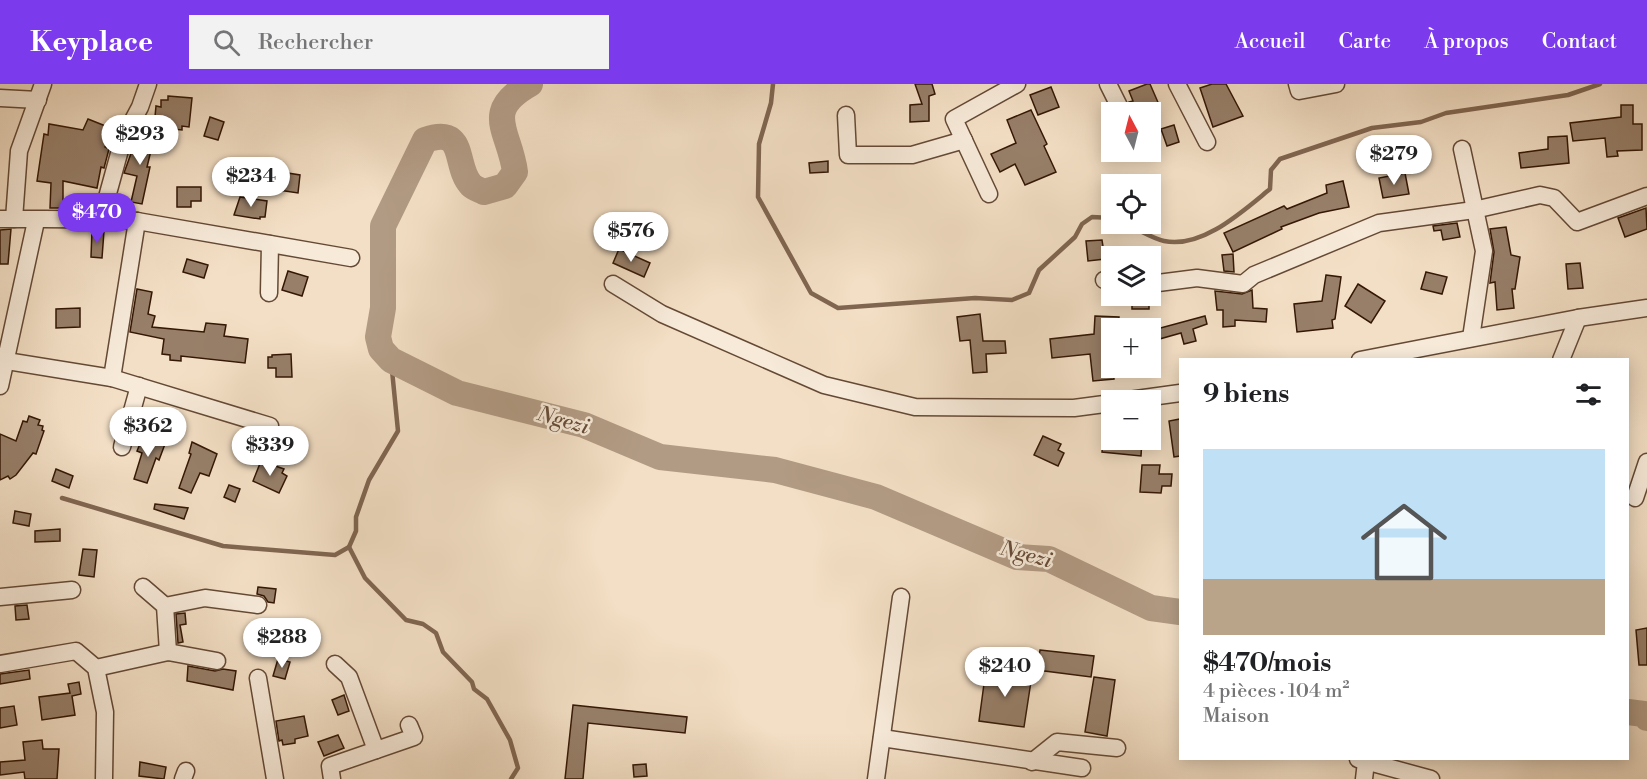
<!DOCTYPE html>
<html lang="fr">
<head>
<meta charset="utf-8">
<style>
	:root { --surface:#fff; --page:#f2f2f2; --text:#202124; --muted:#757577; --accent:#7c3aed }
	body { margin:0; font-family:"Libre Bodoni",serif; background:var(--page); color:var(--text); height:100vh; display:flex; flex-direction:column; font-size:22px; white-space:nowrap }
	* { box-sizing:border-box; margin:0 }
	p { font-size:20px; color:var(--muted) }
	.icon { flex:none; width:33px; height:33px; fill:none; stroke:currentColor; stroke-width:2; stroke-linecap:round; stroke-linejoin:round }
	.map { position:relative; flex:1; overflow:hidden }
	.sheet { position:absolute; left:1179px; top:274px; width:450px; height:402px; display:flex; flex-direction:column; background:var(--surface); border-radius:0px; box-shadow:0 3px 15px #0003 }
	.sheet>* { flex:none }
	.needle { width:39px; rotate:353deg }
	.fabs { position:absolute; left:1101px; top:18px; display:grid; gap:12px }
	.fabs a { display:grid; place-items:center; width:60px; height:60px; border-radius:0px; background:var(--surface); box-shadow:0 3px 15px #0003; font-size:30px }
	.price { position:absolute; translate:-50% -51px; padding:0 14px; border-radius:21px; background:#fff; color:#222; font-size:20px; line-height:39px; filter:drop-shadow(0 2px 3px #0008) }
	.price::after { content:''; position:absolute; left:50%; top:36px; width:18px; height:14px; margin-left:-9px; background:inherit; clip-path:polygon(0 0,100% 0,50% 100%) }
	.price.on { background:var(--accent); color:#fff }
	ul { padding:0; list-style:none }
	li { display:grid; align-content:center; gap:12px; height:318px; padding:0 24px }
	li span { display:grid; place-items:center; height:186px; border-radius:0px; color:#555 }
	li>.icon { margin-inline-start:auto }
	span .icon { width:108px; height:108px; fill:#fffc; stroke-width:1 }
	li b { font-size:26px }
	h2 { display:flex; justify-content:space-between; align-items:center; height:72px; padding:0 24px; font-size:26px }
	header { display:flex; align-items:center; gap:36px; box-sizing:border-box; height:84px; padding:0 30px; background:var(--accent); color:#fff }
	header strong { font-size:28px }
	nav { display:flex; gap:33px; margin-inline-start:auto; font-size:21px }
	.search { width:420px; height:54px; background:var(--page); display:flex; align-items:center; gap:15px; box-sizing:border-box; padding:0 21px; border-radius:0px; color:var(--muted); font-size:22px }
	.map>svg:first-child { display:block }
</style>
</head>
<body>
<header>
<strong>Keyplace</strong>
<div class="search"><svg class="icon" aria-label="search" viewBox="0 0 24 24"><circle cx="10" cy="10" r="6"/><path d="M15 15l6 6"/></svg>Rechercher</div>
<nav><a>Accueil</a><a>Carte</a><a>À propos</a><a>Contact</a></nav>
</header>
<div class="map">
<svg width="1647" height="695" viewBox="0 0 1647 695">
	<rect width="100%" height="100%" fill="#f3dfc5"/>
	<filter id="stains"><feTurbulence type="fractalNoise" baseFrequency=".00333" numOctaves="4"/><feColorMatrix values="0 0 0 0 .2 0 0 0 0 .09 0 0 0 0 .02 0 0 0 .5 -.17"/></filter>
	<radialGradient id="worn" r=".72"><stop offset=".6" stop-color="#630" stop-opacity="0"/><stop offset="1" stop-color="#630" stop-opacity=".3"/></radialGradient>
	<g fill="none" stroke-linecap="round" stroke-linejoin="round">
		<g stroke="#806651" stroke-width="4.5">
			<polyline points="773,0 771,19 759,60 758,113 811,209 838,224 975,214 1012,216 1029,209 1039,186 1075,153 1082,140 1092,133 1112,134"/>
			<path d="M1125 140C1138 145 1151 154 1164 157 1202 165 1243 127 1270 105L1271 86 1280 75 1372 44 1421 38 1446 29 1568 11 1600 0"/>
			<polyline points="391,276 398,347 369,396 356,433 356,447 349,463 365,494 406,536 423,540 436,549 443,568 472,598 474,605 487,615 510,656 518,684 511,695"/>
			<polyline points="62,414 223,462 335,471 349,463"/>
		</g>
		<g stroke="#b29b84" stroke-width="26">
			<path d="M530 0C481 28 510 47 515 88L505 102 484 108C480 106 474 104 471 101 453 82 468 41 425 56L383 142V224L378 253 381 265 391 276 457 309 584 341 660 373 775 386 876 413 1017 473 1049 475 1151 524 1180 528"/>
			<polyline points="1628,628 1644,630 1647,634"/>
		</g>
	</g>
	<g fill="#977f69" stroke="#341705" stroke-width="1.5">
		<polygon points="915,0 932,0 935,10 929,12 929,37 910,38 910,21 922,20"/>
		<polygon points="1147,0 1150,0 1160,23 1146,28 1132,28 1129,18 1133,17 1129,7"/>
		<polygon points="1212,0 1226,0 1243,32 1213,43 1200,4"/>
		<polygon points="1051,3 1059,23 1038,31 1030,11"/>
		<polygon points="168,12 192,14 189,43 182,42 182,46 154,43 156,22 161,23 161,16 168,16"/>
		<polygon points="1621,21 1633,21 1633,40 1642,40 1642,66 1617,67 1618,72 1607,73 1605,54 1573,57 1570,39 1621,33"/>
		<polygon points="1031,26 1047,60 1044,62 1056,88 1025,101 1015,80 1000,88 991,70 1016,59 1007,36"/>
		<polygon points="210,33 224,38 218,56 204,52"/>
		<polygon points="88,35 113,45 105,63 109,65 104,84 101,83 97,104 63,97 63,124 50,124 51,99 37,97 44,50 48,51 49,40 83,46"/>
		<polygon points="1174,41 1179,58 1167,62 1161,45"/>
		<polygon points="138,50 154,54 147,83 150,83 142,120 131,118 137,92 124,89"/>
		<polygon points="1567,52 1569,79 1521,84 1519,69 1548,65 1548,53"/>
		<polygon points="828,77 828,88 810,89 809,79"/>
		<polygon points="275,87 300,91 298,109 272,105"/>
		<polygon points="1405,89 1409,110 1383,114 1379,94"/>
		<polygon points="1343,97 1349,123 1319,129 1281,143 1282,145 1233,168 1224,149 1284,122 1287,125 1327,109 1326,101"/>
		<polygon points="177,103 201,103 201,117 191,117 191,123 177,123"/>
		<polygon points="240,113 267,117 265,133 260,133 260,135 234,131"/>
		<polygon points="1646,124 1647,145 1625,153 1618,134"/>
		<polygon points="1457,139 1460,153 1443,156 1441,146 1434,147 1433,142"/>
		<polygon points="1506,143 1511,171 1520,173 1515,205 1512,205 1514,224 1497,226 1495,198 1490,199 1494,168 1490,145"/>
		<polygon points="11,145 8,180 0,180 0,146"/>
		<polygon points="92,146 104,147 102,174 91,173"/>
		<polygon points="1102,156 1105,175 1088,177 1086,157"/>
		<polygon points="619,165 650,179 644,193 613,179"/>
		<polygon points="1233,170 1234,188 1224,187 1222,171"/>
		<polygon points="187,175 208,181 204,194 183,188"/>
		<polygon points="1580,179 1583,204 1568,205 1566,180"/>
		<polygon points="288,187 308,193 302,212 282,206"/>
		<polygon points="1426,188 1447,193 1442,210 1421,205"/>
		<polygon points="1326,191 1341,193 1335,235 1332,236 1333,244 1297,248 1294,220 1322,217"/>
		<polygon points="1358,200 1385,217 1371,239 1345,222"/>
		<polygon points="137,205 152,208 148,230 155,232 152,243 204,248 206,239 226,241 224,252 248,255 245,279 181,272 181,277 170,276 170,271 162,270 164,255 130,248"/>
		<polygon points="1252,206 1253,224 1267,225 1266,238 1235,236 1235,242 1223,243 1223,226 1217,226 1215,207 1242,210"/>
		<rect x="1132" y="212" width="17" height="13"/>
		<polygon points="80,224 80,243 56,244 56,225"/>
		<polygon points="980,230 983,257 1005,257 1006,269 986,270 987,288 973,289 970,256 960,257 957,233"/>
		<polygon points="1095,232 1119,233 1118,244 1112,243 1112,261 1103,262 1106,285 1113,284 1114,295 1093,297 1090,270 1052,274 1050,255 1094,250"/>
		<polygon points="1205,232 1207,240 1193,245 1196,257 1184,260 1181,249 1156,256 1153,246"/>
		<polygon points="291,270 292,293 276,293 276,284 268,284 268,273 272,273 272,271"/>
		<polygon points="29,332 40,336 38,341 43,342 42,346 44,347 36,370 33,369 16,391 10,395 8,392 0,396 0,350 16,357 23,337 27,338"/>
		<polygon points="1180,335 1180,372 1174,373 1169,337"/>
		<polygon points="1043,352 1061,360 1058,366 1064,369 1058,382 1034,371"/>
		<polygon points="142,355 150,355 165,360 159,376 156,374 147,399 134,395 142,369 137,367"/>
		<polygon points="1103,356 1142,356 1141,372 1102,368"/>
		<polygon points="192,358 217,370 209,392 200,389 191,409 179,404 191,370 189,369"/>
		<polygon points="261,377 284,385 282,389 287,392 279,409 253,397"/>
		<polygon points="1142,381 1160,381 1159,390 1172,390 1171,402 1162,402 1161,409 1140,408"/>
		<polygon points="56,385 73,392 69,404 52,397"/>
		<polygon points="229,401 240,405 235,418 224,413"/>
		<polygon points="155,420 188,424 184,435 154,425"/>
		<polygon points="15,427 31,430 29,442 13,439"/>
		<polygon points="60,445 60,457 35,458 35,447"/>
		<polygon points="83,465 97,466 94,493 79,491"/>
		<polygon points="258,503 276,505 274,519 268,518 264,512 257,510"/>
		<polygon points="27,521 29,535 16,536 15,522"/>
		<polygon points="185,529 186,540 180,541 183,558 178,559 176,530"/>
		<polygon points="1647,544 1647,581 1639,581 1636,546"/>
		<polygon points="1040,566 1094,572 1091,593 1037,586"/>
		<polygon points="278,575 290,578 285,595 273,592"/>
		<polygon points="188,582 215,587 223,585 236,587 233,606 187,597"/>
		<polygon points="986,585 1032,591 1024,643 979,637"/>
		<polygon points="29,586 30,595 0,600 0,590"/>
		<polygon points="1094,593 1115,596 1107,652 1085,648"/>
		<polygon points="79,598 81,610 72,612 75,631 42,636 39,613 70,609 68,600"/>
		<polygon points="344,611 349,627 338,631 332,616"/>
		<polygon points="573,621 687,633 685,649 588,639 583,695 565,695"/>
		<polygon points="14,622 17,641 0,644 0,624"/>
		<polygon points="304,632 308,652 295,655 295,659 283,661 282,656 279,657 276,637"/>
		<polygon points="338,651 344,664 324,672 318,658"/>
		<polygon points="42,656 43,665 59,665 57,695 25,695 24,688 0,691 0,678 25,676 23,658"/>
		<polygon points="140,678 166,683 164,695 139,692"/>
		<polygon points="646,680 647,692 634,693 633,681"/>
	</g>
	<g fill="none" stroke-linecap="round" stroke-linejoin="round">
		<g stroke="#644935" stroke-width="19">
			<g id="minor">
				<polyline points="1108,0 1122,28"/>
				<polyline points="1177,0 1207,58"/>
				<polyline points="1297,0 1299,7 1336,0"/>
				<polyline points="0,14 38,16"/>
				<polyline points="846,31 848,71 912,71 964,56"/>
				<polyline points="1462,65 1484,167 1471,254"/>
				<polyline points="989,110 954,35 1017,0"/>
				<path d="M0 135C46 135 91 134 137 137L351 174"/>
				<polyline points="14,135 19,67 43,0"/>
				<polyline points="101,135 123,55 140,23 148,0"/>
				<polyline points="1104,196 1112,197"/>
				<polyline points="613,200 662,230 824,301 915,323 1074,324 1112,319"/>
				<polyline points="1150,200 1197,194 1243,200 1254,191 1379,139 1474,126 1540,111 1554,114 1577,138 1647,112"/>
				<polyline points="269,209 270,160"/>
				<polyline points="0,276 112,294 270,342"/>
				<polyline points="1360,276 1578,234 1647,224"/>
				<polyline points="1561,276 1578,234"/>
				<polyline points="112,294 137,137"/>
				<polyline points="0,302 36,137"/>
				<polyline points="1129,316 1180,309"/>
				<polyline points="122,363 139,302"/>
				<polyline points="1635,414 1647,378"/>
				<polyline points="143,503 165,522 168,568"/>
				<polyline points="0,513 72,506"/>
				<polyline points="165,522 205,514 258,521"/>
				<polyline points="0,580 76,567 96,584 105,628 104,695"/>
				<polyline points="335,580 349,593 376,666"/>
				<polyline points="96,584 168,568 217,577"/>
				<polyline points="258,594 275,695"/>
				<polyline points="882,654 1082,684"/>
				<polyline points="1358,675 1431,695"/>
				<polyline points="1032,678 1057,658 1117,664"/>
				<polyline points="183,695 186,687"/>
				<polyline points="332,695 330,682 414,653 409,641"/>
				<polyline points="876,695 901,513"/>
				<polyline points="1364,695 1366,678"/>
			</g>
		</g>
		<use href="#minor" stroke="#f7ead9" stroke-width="16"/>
	</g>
	<g text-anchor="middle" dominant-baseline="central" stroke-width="5" stroke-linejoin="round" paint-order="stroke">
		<g font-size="21" font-style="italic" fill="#664c38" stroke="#f7ead9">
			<text transform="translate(563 337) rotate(16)">Ngezi</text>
			<text transform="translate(1026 471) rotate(15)">Ngezi</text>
		</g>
	</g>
	<rect width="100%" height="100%" filter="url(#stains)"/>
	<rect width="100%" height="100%" fill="url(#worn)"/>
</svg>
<div class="fabs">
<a><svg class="needle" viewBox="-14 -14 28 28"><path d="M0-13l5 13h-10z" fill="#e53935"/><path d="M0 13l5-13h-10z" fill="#757577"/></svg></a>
<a><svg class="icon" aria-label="locate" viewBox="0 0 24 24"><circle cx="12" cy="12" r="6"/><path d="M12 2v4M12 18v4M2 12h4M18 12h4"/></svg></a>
<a><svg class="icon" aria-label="layers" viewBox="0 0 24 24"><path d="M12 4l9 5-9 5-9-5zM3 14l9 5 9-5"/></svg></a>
<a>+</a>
<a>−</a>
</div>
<b class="price" style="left:140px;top:82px">$293</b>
<b class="price" style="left:1394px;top:102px">$279</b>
<b class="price" style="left:251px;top:124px">$234</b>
<b class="price on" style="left:97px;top:160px">$470</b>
<b class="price" style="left:631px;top:179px">$576</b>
<b class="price" style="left:148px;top:374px">$362</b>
<b class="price" style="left:270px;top:393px">$339</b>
<b class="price" style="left:282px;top:585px">$288</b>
<b class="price" style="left:1005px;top:614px">$240</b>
<section class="sheet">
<h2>9 biens<svg class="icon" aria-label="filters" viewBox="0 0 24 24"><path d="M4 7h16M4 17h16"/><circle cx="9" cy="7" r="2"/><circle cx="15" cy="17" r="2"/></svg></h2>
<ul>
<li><span style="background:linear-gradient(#bfe0f5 70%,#b9a48a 0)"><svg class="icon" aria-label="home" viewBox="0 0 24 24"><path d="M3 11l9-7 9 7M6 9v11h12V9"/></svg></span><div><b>$470/mois</b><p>4 pièces · 104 m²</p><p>Maison</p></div></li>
</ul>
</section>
</div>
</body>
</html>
